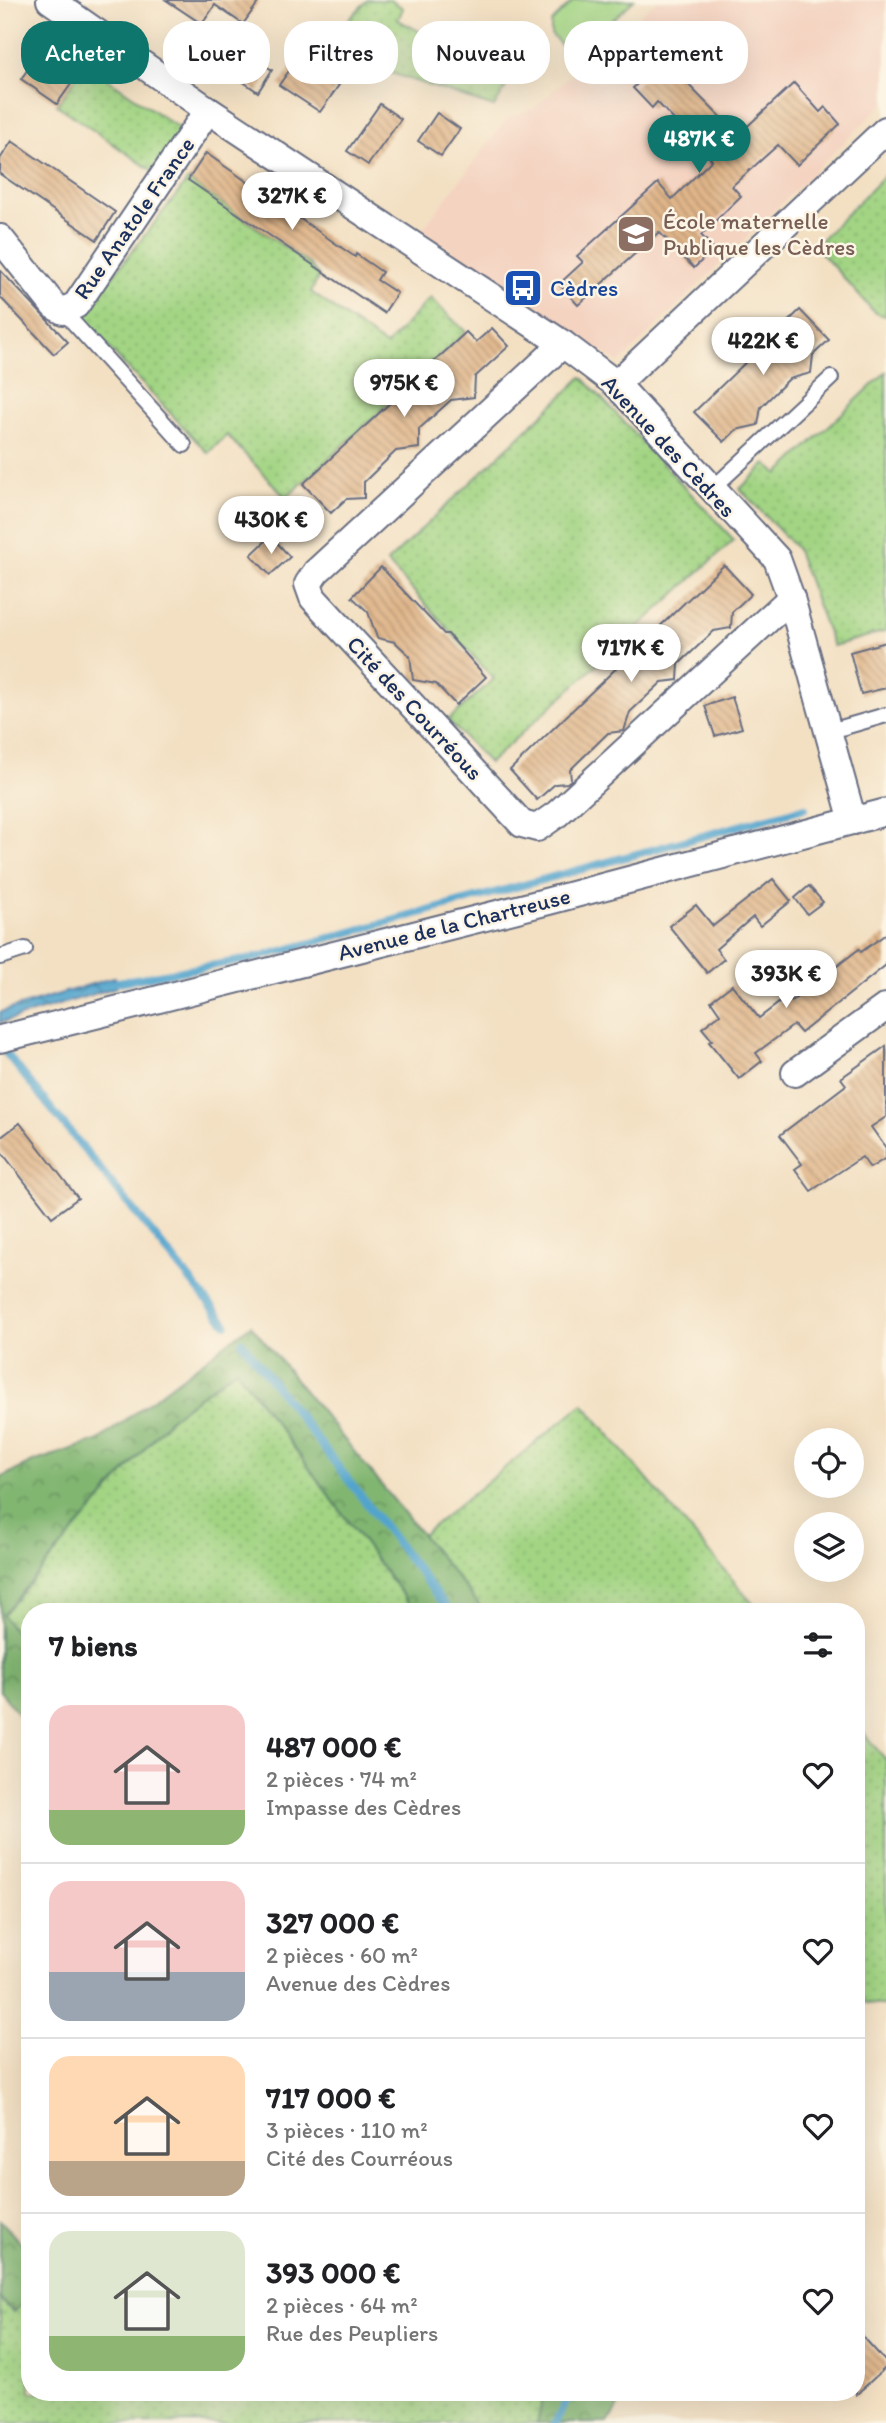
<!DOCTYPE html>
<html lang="fr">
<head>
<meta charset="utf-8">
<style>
	:root { --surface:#fff; --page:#f6f6f6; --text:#202124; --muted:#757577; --line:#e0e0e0; --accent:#0f766e }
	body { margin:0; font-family:Itim,sans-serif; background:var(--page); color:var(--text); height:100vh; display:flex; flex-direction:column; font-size:26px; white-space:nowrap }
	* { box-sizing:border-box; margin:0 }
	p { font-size:23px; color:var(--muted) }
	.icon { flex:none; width:38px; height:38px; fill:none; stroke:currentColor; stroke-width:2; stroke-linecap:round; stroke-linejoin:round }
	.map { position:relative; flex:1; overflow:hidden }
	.side { position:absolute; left:21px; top:1603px; width:844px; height:798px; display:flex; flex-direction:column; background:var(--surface); border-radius:28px; box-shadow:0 7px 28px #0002 }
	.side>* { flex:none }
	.hud { position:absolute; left:21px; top:21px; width:845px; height:63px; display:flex; gap:14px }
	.fabs { position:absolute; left:794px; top:1428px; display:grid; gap:14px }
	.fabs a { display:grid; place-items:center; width:70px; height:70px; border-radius:50%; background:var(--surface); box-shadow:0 7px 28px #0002; font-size:35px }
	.price { position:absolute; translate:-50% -60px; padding:0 16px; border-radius:24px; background:#fff; color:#222; font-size:23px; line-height:46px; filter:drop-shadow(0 2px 4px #0008) }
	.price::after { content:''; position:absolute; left:50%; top:42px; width:21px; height:16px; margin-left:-10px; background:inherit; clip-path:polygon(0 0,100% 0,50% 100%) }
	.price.selected { background:var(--accent); color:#fff }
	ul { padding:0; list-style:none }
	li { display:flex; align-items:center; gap:21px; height:175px; padding:0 28px }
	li+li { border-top:2px solid var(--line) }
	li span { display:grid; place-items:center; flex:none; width:196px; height:140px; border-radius:21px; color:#555 }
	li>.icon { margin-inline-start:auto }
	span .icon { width:84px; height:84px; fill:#fffc; stroke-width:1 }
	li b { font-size:30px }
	h2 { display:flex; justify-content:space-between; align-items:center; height:84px; padding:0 28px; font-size:30px }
	.pill { padding:0 24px; border-radius:28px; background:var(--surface); box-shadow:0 7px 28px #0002; font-size:24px; line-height:63px }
	.pill.selected { background:var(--accent); color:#fff }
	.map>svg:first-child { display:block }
</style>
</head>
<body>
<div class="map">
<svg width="886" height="2423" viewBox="0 0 886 2423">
	<defs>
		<pattern id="grass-dots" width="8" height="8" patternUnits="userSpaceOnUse" patternTransform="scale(1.75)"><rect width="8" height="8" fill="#a2d483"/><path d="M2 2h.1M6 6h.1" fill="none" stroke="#8bb674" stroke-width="1.8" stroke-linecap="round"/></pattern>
		<pattern id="forest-crowns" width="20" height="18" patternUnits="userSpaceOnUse" patternTransform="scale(1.75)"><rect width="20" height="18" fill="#81b671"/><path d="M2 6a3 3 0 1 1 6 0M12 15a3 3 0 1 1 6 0" fill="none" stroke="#699460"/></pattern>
		<pattern id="water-waves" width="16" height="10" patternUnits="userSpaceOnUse" patternTransform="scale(1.75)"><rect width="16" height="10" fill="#52a4cd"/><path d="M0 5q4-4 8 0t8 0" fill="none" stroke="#4386aa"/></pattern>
		<pattern id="building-back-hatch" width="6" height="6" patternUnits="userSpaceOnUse" patternTransform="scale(1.75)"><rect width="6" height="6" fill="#e0b589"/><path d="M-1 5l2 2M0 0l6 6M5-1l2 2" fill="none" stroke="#b59473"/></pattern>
	</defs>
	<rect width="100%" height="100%" fill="#fcf5e5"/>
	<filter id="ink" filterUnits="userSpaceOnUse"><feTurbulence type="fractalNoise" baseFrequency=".0143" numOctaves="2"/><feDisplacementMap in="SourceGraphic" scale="14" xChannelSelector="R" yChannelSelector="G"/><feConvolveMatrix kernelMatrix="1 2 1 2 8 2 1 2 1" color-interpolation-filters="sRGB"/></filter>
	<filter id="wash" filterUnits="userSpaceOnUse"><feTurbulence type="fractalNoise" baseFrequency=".00686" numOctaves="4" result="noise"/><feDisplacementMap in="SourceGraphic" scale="28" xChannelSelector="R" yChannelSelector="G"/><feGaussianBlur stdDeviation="1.57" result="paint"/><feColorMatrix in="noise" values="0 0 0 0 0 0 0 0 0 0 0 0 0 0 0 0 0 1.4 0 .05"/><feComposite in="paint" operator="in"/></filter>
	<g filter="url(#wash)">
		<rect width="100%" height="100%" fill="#f3e0c3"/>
		<polygon fill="#f4d3c1" points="657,0 886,0 886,101 619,363 422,230 508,117 533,109"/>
		<g fill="url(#grass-dots)" stroke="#5e8270" stroke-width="2">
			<polygon points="367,0 390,0 403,8 398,20 472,59 481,41 515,63 512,77 494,107 321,50"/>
			<polygon points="86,64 183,131 154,172 57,105"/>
			<polygon points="886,174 886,316 875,313 815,246"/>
			<polygon points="188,180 309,264 319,276 311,292 386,346 430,298 466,332 286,498 227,435 208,453 80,318"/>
			<polygon points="886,372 886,631 833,646 796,548 740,489 766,464 778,474"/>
			<polygon points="582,377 734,540 489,763 448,720 494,679 387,562"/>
			<polygon points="236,1369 415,1612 30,1612 30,1654 2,1615 170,1419"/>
			<polygon points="583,1404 760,1612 484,1612 422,1535"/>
			<polygon points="856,1724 886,1760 886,2006 856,2001"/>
			<polygon points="30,2297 30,2392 544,2392 539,2419 537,2423 0,2423 0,2298 13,2312"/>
		</g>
		<g fill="url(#forest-crowns)" stroke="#4e7268" stroke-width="2">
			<polygon points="251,1325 485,1612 415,1612 236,1369 170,1419 3,1615 30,1654 30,1729 0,1691 0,1478 33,1462 99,1440"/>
			<polygon points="0,2220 27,2250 30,2248 30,2297 13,2312 0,2298"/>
			<polygon points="544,2392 627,2392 608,2423 537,2423"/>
		</g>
		<polygon fill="#a2d483" stroke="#5e8270" stroke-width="2" points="574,0 634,0 578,52 561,45 551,34 551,23"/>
		<polygon fill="url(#water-waves)" stroke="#366a96" stroke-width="2" points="115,977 117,987 0,1023 0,1012"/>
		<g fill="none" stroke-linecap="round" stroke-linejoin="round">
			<g stroke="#52a4cd" stroke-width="8">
				<polyline points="107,984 256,958 805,808"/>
				<polyline points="6,1053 226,1324"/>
				<polyline points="242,1342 450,1612"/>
				<polyline points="555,2423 571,2392"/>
			</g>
		</g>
		<g id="blocks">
			<g fill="url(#building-back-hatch)">
				<polygon points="166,0 260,0 243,24 215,5 202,24"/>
				<polygon points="47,42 83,67 57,104 21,79"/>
				<polygon points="241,49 272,70 258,92 226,70"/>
				<polygon points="298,58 339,85 320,112 279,85"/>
				<polygon points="663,59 738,135 794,83 820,112 825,107 840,124 797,165 778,145 732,186 741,196 701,235 714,249 694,268 659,232 578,305 559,284 583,262 577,256 658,183 672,199 712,160 657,102 652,108 633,88"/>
				<polygon points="380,104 401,119 368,165 347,151"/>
				<polygon points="437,113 460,129 441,156 418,141"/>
				<polygon points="12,141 115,212 97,240 0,174 0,159"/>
				<polygon points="206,153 355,257 356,254 382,272 377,280 397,293 384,313 188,180"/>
				<polygon points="0,270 68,342 54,354 0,297"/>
				<polygon points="800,310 829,340 813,355 811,373 789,379 761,407 758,425 736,430 724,442 694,412"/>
				<polygon points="492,328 509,346 475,377 474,397 451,400 419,429 419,448 396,451 364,482 364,498 346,499 331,513 303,484 466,332 476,342"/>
				<polygon points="271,536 290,557 270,575 251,555"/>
				<polygon points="724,565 751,594 732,612 731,628 714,631 679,664 678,680 662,682 630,712 624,731 608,733 570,770 571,780 567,783 555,784 537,800 510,770"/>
				<polygon points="381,567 444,634 448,634 486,677 456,705 436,684 413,680 410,656 395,642 377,638 368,612 352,597"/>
				<polygon points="886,642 886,688 861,694 850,652"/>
				<polygon points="732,697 742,728 715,736 705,706"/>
				<polygon points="773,879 791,901 760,926 753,917 716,949 724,959 707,973 669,926 696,905 713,926"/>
				<polygon points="809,886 823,902 807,914 795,898"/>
				<polygon points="886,934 886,965 801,1033 794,1025 756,1053 762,1061 739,1079 709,1042 712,1040 702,1028 720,1014 711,1001 732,985 759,1018 788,996 792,1001 859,949 861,952"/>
				<polygon points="886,1046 886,1117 871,1127 886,1148 886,1158 870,1168 862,1157 811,1191 795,1169 802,1164 780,1135 846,1085 841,1078"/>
				<polygon points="20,1123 78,1198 52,1217 0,1150 0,1138"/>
				<polygon points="856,2329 886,2362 886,2367 856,2395"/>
			</g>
		</g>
	</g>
	<g filter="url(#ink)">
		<use href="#blocks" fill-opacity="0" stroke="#676d81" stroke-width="2"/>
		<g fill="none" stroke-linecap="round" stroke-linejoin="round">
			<g stroke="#676d81" stroke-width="18">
				<g id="lane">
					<polyline points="63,311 184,445"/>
					<polyline points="711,490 831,378"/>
					<polyline points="827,732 886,715"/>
					<polyline points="0,957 25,949"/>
				</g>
			</g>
			<g stroke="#676d81" stroke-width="30">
				<g id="street">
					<polyline points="50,0 208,110 563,344 616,384 777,559 791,598 853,821"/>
					<polyline points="0,238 54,306 63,311 76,305 208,110"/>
					<polyline points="563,344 316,572 308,584 313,598 522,824 537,828 557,814 791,598"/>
					<polyline points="616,384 886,130"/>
					<polyline points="0,1039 549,901 886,812"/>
					<polyline points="795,1073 886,1007"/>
				</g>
			</g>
			<use href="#lane" stroke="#fff" stroke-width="14"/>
			<use href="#street" stroke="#fff" stroke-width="26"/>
		</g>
	</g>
	<defs>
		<g id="school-square" transform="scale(2.0125)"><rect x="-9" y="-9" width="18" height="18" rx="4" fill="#8d6e63" stroke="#fcf5e5"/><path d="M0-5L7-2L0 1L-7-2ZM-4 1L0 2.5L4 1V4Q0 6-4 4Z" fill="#fff"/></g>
		<g id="bus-square" transform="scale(2.0125)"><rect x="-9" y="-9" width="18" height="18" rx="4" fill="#1a4fb4" stroke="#fcf5e5"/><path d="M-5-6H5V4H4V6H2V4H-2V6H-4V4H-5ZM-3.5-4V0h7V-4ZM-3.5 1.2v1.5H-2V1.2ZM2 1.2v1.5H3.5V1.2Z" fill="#fff"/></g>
	</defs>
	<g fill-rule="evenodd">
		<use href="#school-square" x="636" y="234"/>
		<use href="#bus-square" x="523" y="288"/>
	</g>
	<g text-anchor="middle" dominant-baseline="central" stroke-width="5" stroke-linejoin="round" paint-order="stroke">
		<g font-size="23" fill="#1b2f5e" stroke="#fcf5e5">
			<text transform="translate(134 218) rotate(-55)">Rue Anatole France</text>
			<text transform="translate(669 446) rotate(47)">Avenue des Cèdres</text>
			<text transform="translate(415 708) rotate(47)">Cité des Courréous</text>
			<text transform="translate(454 924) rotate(-14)">Avenue de la Chartreuse</text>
		</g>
		<g font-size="23" fill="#785e54" stroke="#fcf5e5" text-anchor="start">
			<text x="663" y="221">École maternelle<tspan x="663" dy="26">Publique les Cèdres</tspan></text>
		</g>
		<g font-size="23" fill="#164399" stroke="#fcf5e5" text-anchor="start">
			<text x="550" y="288">Cèdres</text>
		</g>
	</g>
</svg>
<div class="fabs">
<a><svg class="icon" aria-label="locate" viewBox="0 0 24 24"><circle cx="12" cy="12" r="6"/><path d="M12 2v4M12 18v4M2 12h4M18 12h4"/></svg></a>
<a><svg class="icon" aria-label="layers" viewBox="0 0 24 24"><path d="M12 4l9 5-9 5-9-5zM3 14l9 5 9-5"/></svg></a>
</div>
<b class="price selected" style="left:699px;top:175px">487K €</b>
<b class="price" style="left:292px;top:232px">327K €</b>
<b class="price" style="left:763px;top:377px">422K €</b>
<b class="price" style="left:404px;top:419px">975K €</b>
<b class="price" style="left:271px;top:556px">430K €</b>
<b class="price" style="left:631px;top:684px">717K €</b>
<b class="price" style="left:786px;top:1010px">393K €</b>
<div class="hud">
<a class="pill selected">Acheter</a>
<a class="pill">Louer</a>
<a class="pill">Filtres</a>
<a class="pill">Nouveau</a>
<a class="pill">Appartement</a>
</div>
<section class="side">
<h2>7 biens<svg class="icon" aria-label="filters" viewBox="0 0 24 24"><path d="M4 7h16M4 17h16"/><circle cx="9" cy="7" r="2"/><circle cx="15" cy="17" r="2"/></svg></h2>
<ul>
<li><span style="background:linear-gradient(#f6c9c9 75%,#8fb573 0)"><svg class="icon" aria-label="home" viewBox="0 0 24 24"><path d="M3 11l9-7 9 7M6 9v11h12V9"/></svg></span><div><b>487 000 €</b><p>2 pièces · 74 m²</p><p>Impasse des Cèdres</p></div><svg class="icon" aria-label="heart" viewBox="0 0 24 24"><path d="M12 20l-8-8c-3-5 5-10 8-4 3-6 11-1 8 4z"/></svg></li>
<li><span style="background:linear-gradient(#f6c9c9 65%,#9aa5b1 0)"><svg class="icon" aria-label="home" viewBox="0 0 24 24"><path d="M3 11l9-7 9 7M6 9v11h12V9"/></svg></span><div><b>327 000 €</b><p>2 pièces · 60 m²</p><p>Avenue des Cèdres</p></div><svg class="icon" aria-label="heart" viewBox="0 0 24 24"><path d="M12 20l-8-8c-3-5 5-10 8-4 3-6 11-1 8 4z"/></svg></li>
<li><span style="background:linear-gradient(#ffd9b3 75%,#b9a48a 0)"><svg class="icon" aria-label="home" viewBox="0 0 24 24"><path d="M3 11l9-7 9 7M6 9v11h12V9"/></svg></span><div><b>717 000 €</b><p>3 pièces · 110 m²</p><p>Cité des Courréous</p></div><svg class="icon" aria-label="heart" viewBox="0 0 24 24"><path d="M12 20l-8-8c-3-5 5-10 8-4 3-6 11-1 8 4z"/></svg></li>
<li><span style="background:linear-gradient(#dfe7d0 75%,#8fb573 0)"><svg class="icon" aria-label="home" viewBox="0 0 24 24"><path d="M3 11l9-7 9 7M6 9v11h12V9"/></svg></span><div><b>393 000 €</b><p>2 pièces · 64 m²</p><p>Rue des Peupliers</p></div><svg class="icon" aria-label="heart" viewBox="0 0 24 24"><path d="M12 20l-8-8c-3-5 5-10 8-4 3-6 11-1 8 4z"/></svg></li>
</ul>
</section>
</div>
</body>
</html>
